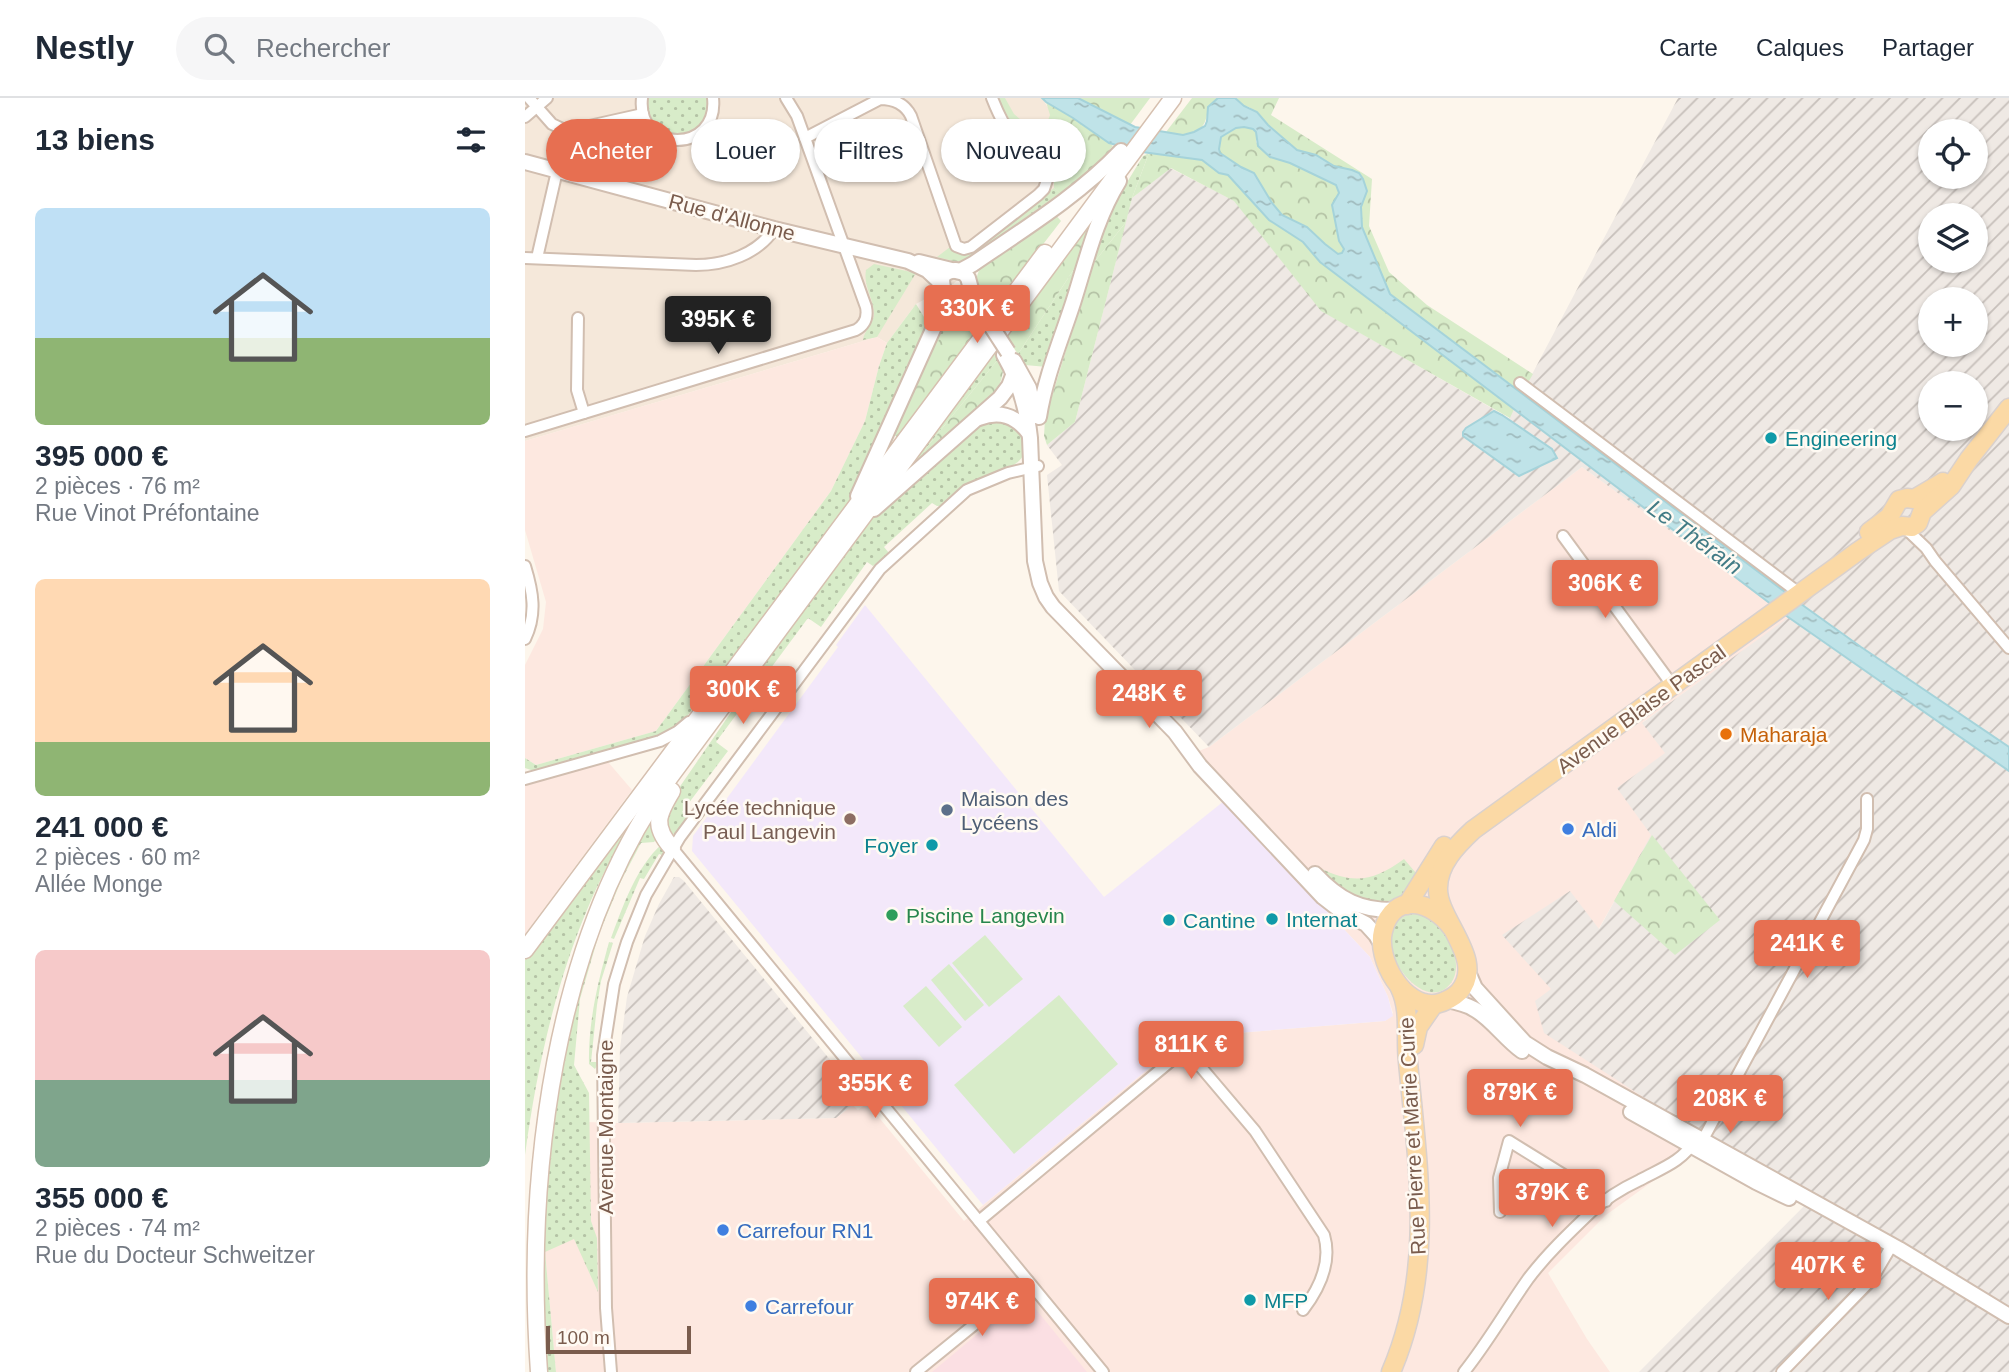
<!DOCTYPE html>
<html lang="fr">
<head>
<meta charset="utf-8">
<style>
	:root { --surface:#fff; --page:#f6f6f7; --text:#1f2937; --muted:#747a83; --line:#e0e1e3; --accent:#e76f51 }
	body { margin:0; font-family:Arial,sans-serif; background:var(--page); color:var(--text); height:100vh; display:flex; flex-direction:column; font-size:26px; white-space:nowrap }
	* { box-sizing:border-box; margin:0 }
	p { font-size:23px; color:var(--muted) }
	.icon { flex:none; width:38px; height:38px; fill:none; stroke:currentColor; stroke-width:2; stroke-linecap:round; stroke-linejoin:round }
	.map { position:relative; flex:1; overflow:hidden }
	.side { display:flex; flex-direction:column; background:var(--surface); width:525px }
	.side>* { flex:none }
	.banner { position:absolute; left:21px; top:21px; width:665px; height:63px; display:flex; gap:14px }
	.buttons { position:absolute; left:1393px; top:21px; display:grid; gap:14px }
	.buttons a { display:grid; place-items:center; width:70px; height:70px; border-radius:50%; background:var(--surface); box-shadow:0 2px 5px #0004; font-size:35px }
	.scale { position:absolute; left:21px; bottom:18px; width:145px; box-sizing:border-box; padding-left:7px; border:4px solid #7a5c4d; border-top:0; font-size:19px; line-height:24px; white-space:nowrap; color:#7a5c4d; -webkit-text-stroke:5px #fffaf3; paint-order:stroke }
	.price { position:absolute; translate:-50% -60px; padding:0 16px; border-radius:7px; background:var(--accent); color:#fff; font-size:23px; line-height:46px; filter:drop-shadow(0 2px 4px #0008) }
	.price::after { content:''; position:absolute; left:50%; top:42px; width:21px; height:16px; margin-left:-10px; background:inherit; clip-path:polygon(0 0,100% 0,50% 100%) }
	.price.selected { background:#222; color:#fff }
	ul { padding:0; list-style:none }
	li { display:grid; align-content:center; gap:14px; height:371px; padding:0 35px }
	li span { display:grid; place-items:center; height:217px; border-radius:10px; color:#555 }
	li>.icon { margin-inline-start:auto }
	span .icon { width:126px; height:126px; fill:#fffc; stroke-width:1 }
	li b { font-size:30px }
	h2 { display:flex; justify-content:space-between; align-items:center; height:84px; padding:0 35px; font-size:30px }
	.chip { padding:0 24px; border-radius:32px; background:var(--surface); box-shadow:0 2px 5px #0004; font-size:24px; line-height:63px }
	.chip.selected { background:var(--accent); color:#fff }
	header { display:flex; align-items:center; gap:42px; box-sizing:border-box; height:98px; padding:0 35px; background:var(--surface); border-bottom:2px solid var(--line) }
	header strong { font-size:33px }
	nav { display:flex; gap:38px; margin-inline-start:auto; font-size:24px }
	.search { width:490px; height:63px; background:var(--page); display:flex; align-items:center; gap:18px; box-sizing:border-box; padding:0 24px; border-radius:38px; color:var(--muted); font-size:26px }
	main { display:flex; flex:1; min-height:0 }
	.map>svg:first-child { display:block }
</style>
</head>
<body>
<header>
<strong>Nestly</strong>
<div class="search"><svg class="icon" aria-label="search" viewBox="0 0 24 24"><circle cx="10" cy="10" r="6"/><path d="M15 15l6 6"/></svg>Rechercher</div>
<nav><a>Carte</a><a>Calques</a><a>Partager</a></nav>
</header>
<main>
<section class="side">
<h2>13 biens<svg class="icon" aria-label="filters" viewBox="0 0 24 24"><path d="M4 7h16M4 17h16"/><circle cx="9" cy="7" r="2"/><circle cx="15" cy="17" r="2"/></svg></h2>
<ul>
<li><span style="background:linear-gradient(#bfe0f5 60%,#8fb573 0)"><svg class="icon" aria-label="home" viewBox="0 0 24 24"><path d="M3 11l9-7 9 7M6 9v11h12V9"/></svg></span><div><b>395 000 €</b><p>2 pièces · 76 m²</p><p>Rue Vinot Préfontaine</p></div></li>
<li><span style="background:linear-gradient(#ffd9b3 75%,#8fb573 0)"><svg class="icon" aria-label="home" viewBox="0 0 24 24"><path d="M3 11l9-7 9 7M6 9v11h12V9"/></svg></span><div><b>241 000 €</b><p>2 pièces · 60 m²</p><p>Allée Monge</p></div></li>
<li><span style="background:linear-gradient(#f6c9c9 60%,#7fa58c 0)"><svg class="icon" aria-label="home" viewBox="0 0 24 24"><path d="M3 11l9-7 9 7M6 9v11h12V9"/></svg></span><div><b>355 000 €</b><p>2 pièces · 74 m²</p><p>Rue du Docteur Schweitzer</p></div></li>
</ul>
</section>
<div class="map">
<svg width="1484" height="1274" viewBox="0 0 1484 1274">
	<defs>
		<pattern id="industrial-furrows" width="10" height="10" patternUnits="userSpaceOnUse" patternTransform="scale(1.75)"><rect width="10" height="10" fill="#efe9e4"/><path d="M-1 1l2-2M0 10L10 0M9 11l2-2" fill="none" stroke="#c7c0bb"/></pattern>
		<pattern id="grass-dots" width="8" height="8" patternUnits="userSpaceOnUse" patternTransform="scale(1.75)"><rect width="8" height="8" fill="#d8ecc9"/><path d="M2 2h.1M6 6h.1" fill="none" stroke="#b4c2a5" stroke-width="1.8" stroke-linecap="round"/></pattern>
		<pattern id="forest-crowns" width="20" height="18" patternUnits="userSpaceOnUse" patternTransform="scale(1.75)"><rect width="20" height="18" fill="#d8ecc9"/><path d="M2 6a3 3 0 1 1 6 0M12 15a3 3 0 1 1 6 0" fill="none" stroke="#b4c2a5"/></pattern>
		<pattern id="water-ripples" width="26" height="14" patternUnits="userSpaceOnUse" patternTransform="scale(1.75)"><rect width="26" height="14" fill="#bfe3e8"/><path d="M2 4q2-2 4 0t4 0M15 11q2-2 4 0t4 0" fill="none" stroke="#a0bbbe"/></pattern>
	</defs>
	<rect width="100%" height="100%" fill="#fdf6ec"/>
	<polygon fill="#f5e8da" points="0,0 517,0 562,71 428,186 391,206 362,245 352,239 0,343"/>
	<g fill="#fde8e0">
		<polygon points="352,239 362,245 354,268 340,323 306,393 131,633 11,667 0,660 0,567 18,531 21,504 0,432 0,343"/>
		<polygon points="1057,369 1265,519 1118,624 1141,655 1093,690 1127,737 1073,832 1185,1042 1081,1117 1023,1175 1062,1241 1085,1274 31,1274 20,1154 28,1023 93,1025 311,1020 328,1007 333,1012 342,1005 439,1123 662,939 860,923 868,915 863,899 845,859 658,659 684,649"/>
		<polygon points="83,664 107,692 0,836 0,687"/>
	</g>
	<g fill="url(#industrial-furrows)" fill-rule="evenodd">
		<path d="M1153 0H1484V1274H1114L1287 1100 1185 1042 1019 935 1010 903 1026 891 977 837 1045 793 1074 831 1126 737 1092 690 1140 655 1117 625 1264 519 1057 369 684 649 534 493 522 377 537 367 522 347 550 324 607 100 645 70 710 103 797 213 984 320ZM1405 33H1451V79H1405ZM1405 117H1451V163H1405ZM1405 201H1451V247H1405ZM1405 285H1451V331H1405Z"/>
		<polygon points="149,779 154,779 159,783 333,996 325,1003 328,1007 311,1020 93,1025 95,950 102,899 120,838 134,806"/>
	</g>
	<polygon fill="#f3e8fa" points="340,507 579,799 699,703 845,859 863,899 868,918 860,923 662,939 458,1107 167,753 168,738 187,712 197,707 313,549 311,547"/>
	<polygon fill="#fbdfe3" points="492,1203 505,1204 562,1274 407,1274"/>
	<g fill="url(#grass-dots)">
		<path d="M122 0H183C183 5 184 12 183 17 181 22 177 26 172 29 146 48 121 32 122 0Z"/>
		<polygon points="624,55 607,100 601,124 567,167 587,109 618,58"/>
		<polygon points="529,90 535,95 486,130 484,126"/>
		<polygon points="559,156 522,269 500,267 493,256"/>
		<path d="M349 166 391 175 352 239 338 242C339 232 349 226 349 216 349 201 338 188 341 172Z"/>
		<polygon points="391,206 404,227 318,416 163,617 152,628 137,637 9,673 0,670 0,660 11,667 131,633 306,393 340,323 354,268 362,245"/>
		<polygon points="422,210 440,214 449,219 396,269"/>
		<polygon points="469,252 475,259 402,349 392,367 367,389"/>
		<path d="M471 321C484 326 495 330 499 345 507 371 458 377 441 386 432 391 424 401 416 408H412L407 405 359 449 364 455 348 468 342 464 296 529 283 520 191 644 203 653 157 714 163 718 149 736 144 735C133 718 147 701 156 687L275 514 347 419 448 330 460 322Z"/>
		<path d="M110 714C97 743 80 770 67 800 31 882 12 969 0 1057V862Z"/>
		<polygon points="124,720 134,738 129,744 116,745 96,783 74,836 55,901 49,967 64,995 66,1123 72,1140 73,1194 49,1141 20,1154 31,1274 20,1274 11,1087 59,858"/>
		<path d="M137 746 139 754 137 757 134 756 119 781 115 780 89 841 86 840C98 808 111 769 137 746Z"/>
		<path d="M879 761 891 775V782L881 798 861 807 828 801 791 773 795 770C829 787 849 783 879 761Z"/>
		<path d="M887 815C914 816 943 862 926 885 897 924 832 831 887 815Z"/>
		<path d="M84 844 88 845 76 883 72 907 66 964H74L70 971 64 966C63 924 73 884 84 844Z"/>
	</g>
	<g fill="url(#forest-crowns)">
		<polygon points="473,0 480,0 489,16 508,32 521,28 525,17 521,4 548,20 588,48 566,72 535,95 529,90 529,77 490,32"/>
		<polygon points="553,0 625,0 605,27"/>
		<path d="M667 0H693L683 9C681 38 665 39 641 34Z"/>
		<polygon points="710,0 754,0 746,17 847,81 844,128 864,174 902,207 1008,276 997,295 865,196 837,129 836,109 842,93 827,72 809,68 791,57 772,52 743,27 736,18 724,9 719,8"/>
		<polygon points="719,29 728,31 731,34 731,44 745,59 765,65 811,87 814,95 808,107 814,143 819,151 817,155 813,156 800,146 782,129 757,117 747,105 729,75 716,69 695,55 694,50 696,39 711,30"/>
		<polygon points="624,55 677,62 694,75 703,77 744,122 778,144 795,164 989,311 985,320 796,213 709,103 646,70 607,100"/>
		<polygon points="571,114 559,156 493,256 481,239"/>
		<path d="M529 115 536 123 465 215C453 195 444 184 460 163Z"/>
		<polygon points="601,124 550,324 522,347 519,338 520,321 567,167"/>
		<polygon points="484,126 486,130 442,161 432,164 412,159 425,149 434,156 442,156"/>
		<polygon points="449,219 456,230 374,340 365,335 396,269 412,244 436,221"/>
		<path d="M475 259C480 271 478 278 473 290L392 367 402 349Z"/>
		<polygon points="1127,737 1195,822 1150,857 1089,803"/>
	</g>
	<g fill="#d8ecc9">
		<polygon points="460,837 498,881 464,909 427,865"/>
		<polygon points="424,866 459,907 440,923 406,882"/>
		<polygon points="401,888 437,929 414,949 378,908"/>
		<polygon points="534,897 593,966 489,1056 429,987"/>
	</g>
	<g fill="url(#water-ripples)" stroke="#a5d3da" stroke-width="2" fill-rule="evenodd">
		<path d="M517 0H553L610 29 658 37 669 34 680 28 682 23 683 9 693 0H710L719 8 732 14 743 27 772 52 791 57 809 68 827 72 834 75 838 81 842 93 836 109 837 129 865 196 1276 506 1336 549 1484 649V673L1263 519 795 164 778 144 744 122 703 77 694 75 677 62 617 54 584 45 548 20 521 4ZM719 29 728 31 731 34 733 48 745 59 765 65 811 87 814 95 807 107 814 143 819 151 817 155 813 156 800 146 782 129 757 117 747 105 729 75 716 69 695 55 694 51 696 39 711 30Z"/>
		<polygon points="969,313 977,317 1027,351 1032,360 994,378 938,338 938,334 941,330"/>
	</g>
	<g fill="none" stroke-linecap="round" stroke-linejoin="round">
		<g stroke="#d1beb0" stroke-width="14">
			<g id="minor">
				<polyline points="4,0 27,26 42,33 118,16"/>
				<path d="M117 0C111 56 194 56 188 0"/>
				<polyline points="0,19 22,0"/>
				<path d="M280 40 355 1C369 1 380 6 386 18L431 148 439 151 446 149 513 97 519 91 523 79C519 67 505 59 496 50 483 36 474 18 467 0"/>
				<path d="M0 160 171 167C200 167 233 156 249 131"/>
				<polyline points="12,160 32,73"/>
				<polyline points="53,220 52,292 59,315"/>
				<polyline points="995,285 1274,495"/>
				<path d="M0 333 331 232C340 227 343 219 341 209L272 18 261 0"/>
				<polyline points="1379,429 1401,450 1410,463 1484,550"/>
				<polyline points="1038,438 1148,588"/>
				<path d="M0 468C8 494 12 516 0 541"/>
				<polyline points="0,681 135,643 152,634 164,624"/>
				<polyline points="147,750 578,1274"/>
				<polyline points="1174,1049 1339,742 1342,731 1342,701"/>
				<polyline points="975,1114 974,1080 984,1043 1081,1103"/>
				<path d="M454 1123 647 962C658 956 667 959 675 968L730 1033 799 1137C807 1164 794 1191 778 1212"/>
				<polyline points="86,1274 81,1210 78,957 89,886 102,844 121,797 155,739 355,471 442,392 483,375 513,368"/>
				<polyline points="391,1274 503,1183"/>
				<path d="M939 1274C963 1244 981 1212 1003 1181 1021 1157 1044 1135 1066 1114 1080 1101 1098 1090 1115 1082 1137 1070 1157 1064 1170 1042"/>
				<polyline points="1257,1274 1347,1181 1367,1147"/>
			</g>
		</g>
		<g stroke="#d1beb0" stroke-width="18">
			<g id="tertiary">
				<polyline points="0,64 249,131 383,163 402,172 417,186"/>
				<polyline points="394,164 439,175 443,180 448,198 459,217"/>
				<path d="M435 173 448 166C499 131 553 98 596 53"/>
				<path d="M419 194C430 204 441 200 452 215"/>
				<path d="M479 257C493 281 502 312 505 340L510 463 515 485 521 499 528 509 650 634 675 668 798 799 816 813 841 826 851 837 857 847"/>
				<polyline points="489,263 504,290 510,318"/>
				<path d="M514 319C520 280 536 242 548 205 561 164 571 120 594 83"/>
				<path d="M454 320C475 312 491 318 504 335"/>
				<path d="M333 398 414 218C416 212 418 206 419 200 420 186 409 176 431 172"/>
				<polyline points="349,411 475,300 484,288 489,275"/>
				<path d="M790 776C814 802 836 813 871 812"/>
				<polyline points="942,872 950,890 1000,945 1022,959 1060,977 1374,1151 1484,1218"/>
				<path d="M921 902C931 904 941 906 949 911 966 920 980 941 997 953"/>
				<polyline points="1106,1014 1231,1084 1264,1100"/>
			</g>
		</g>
		<g stroke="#d6c0b0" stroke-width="19">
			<g id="secondary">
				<path d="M147 693C133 716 127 728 147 750"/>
				<polyline points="0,852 520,155"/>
				<path d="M14 1274C0 1078 28 841 145 679L648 0"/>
			</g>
		</g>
		<g stroke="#dad1cd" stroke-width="21">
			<g id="primary">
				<polyline points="1344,434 1364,419 1374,402 1382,400 1389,401 1418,384"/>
				<polyline points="882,807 919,748"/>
				<path d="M927 830C908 803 868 792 858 833 851 861 878 910 911 906 919 904 928 900 934 894 962 862 912 822 913 790 913 766 932 747 948 732L1332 454 1365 432 1377 428 1387 429 1393 425 1397 414 1426 388 1444 361 1484 310"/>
				<polyline points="889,947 893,929 909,906"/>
				<path d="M866 1274C910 1172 893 1070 883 964 880 939 886 913 875 890"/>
			</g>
		</g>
		<use href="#minor" stroke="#fff" stroke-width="10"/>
		<use href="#tertiary" stroke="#fff" stroke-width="14"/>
		<use href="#secondary" stroke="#fff" stroke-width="16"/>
		<use href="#primary" stroke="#fbd9a5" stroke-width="18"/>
		<g stroke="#d1beb0" stroke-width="18" stroke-linecap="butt">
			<polyline id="tertiary-bridge" points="459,217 483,254"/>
		</g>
		<use href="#tertiary-bridge" stroke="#fff" stroke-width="14"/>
	</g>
	<g fill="#0f9aa8" stroke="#fffaf3" stroke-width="2.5">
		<circle cx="1246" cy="340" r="7"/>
		<circle cx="407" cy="747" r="7"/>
		<circle cx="747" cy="821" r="7"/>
		<circle cx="644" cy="822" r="7"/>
		<circle cx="725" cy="1202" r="7"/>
	</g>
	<circle fill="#e8710a" stroke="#fffaf3" stroke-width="2.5" cx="1201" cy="636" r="7"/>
	<circle fill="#5c6f8a" stroke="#fffaf3" stroke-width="2.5" cx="422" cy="712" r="7"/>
	<circle fill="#8d6e63" stroke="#fffaf3" stroke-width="2.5" cx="325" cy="721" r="7"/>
	<g fill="#3f7fe0" stroke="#fffaf3" stroke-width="2.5">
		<circle cx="1043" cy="731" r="7"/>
		<circle cx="198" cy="1132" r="7"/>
		<circle cx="226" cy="1208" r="7"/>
	</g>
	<circle fill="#2e9e5b" stroke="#fffaf3" stroke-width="2.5" cx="367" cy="817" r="7"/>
	<g text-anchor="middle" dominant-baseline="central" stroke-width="5" stroke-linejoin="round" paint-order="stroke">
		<g font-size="21" fill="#7a5c4d" stroke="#fffaf3">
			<text transform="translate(207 119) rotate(15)">Rue d'Allonne</text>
			<text transform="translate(1116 611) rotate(-36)">Avenue Blaise Pascal</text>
			<text transform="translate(80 1029) rotate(-90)">Avenue Montaigne</text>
			<text transform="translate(887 1038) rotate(-93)">Rue Pierre et Marie Curie</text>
		</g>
		<g font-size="21" fill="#0d838f" stroke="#fffaf3" text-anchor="start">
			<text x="1260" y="340">Engineering</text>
			<text x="393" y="747" text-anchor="end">Foyer</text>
			<text x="761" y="821">Internat</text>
			<text x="658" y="822">Cantine</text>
			<text x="739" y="1202">MFP</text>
		</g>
		<g font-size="21" fill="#c56008" stroke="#fffaf3" text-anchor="start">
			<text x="1215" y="636">Maharaja</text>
		</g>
		<g font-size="21" fill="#4e5e75" stroke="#fffaf3" text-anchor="start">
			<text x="436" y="700">Maison des<tspan x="436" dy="24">Lycéens</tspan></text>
		</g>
		<g font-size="21" fill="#785e54" stroke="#fffaf3" text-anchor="end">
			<text x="311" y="709">Lycée technique<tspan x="311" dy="24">Paul Langevin</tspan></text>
		</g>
		<g font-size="21" fill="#366cbe" stroke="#fffaf3" text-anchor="start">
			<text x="1057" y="731">Aldi</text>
			<text x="212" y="1132">Carrefour RN1</text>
			<text x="240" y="1208">Carrefour</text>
		</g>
		<g font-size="21" fill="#27864d" stroke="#fffaf3" text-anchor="start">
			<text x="381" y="817">Piscine Langevin</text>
		</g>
		<g font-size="23" font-style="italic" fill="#437c86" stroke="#fffaf3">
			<text transform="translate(1170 439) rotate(36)">Le Thérain</text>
		</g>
	</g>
</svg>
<div class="buttons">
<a><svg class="icon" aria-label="locate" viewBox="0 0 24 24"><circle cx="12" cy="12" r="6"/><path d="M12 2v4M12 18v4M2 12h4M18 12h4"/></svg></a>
<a><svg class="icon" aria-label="layers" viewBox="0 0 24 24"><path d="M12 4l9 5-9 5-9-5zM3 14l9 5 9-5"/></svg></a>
<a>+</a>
<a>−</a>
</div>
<div class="scale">100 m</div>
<b class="price" style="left:452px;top:247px">330K €</b>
<b class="price selected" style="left:193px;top:258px">395K €</b>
<b class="price" style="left:1080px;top:522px">306K €</b>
<b class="price" style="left:218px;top:628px">300K €</b>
<b class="price" style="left:624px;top:632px">248K €</b>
<b class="price" style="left:1282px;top:882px">241K €</b>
<b class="price" style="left:666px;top:983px">811K €</b>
<b class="price" style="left:350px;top:1022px">355K €</b>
<b class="price" style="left:995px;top:1031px">879K €</b>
<b class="price" style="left:1205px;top:1037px">208K €</b>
<b class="price" style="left:1027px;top:1131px">379K €</b>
<b class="price" style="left:1303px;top:1204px">407K €</b>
<b class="price" style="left:457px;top:1240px">974K €</b>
<div class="banner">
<a class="chip selected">Acheter</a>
<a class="chip">Louer</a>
<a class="chip">Filtres</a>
<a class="chip">Nouveau</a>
</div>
</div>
</main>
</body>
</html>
